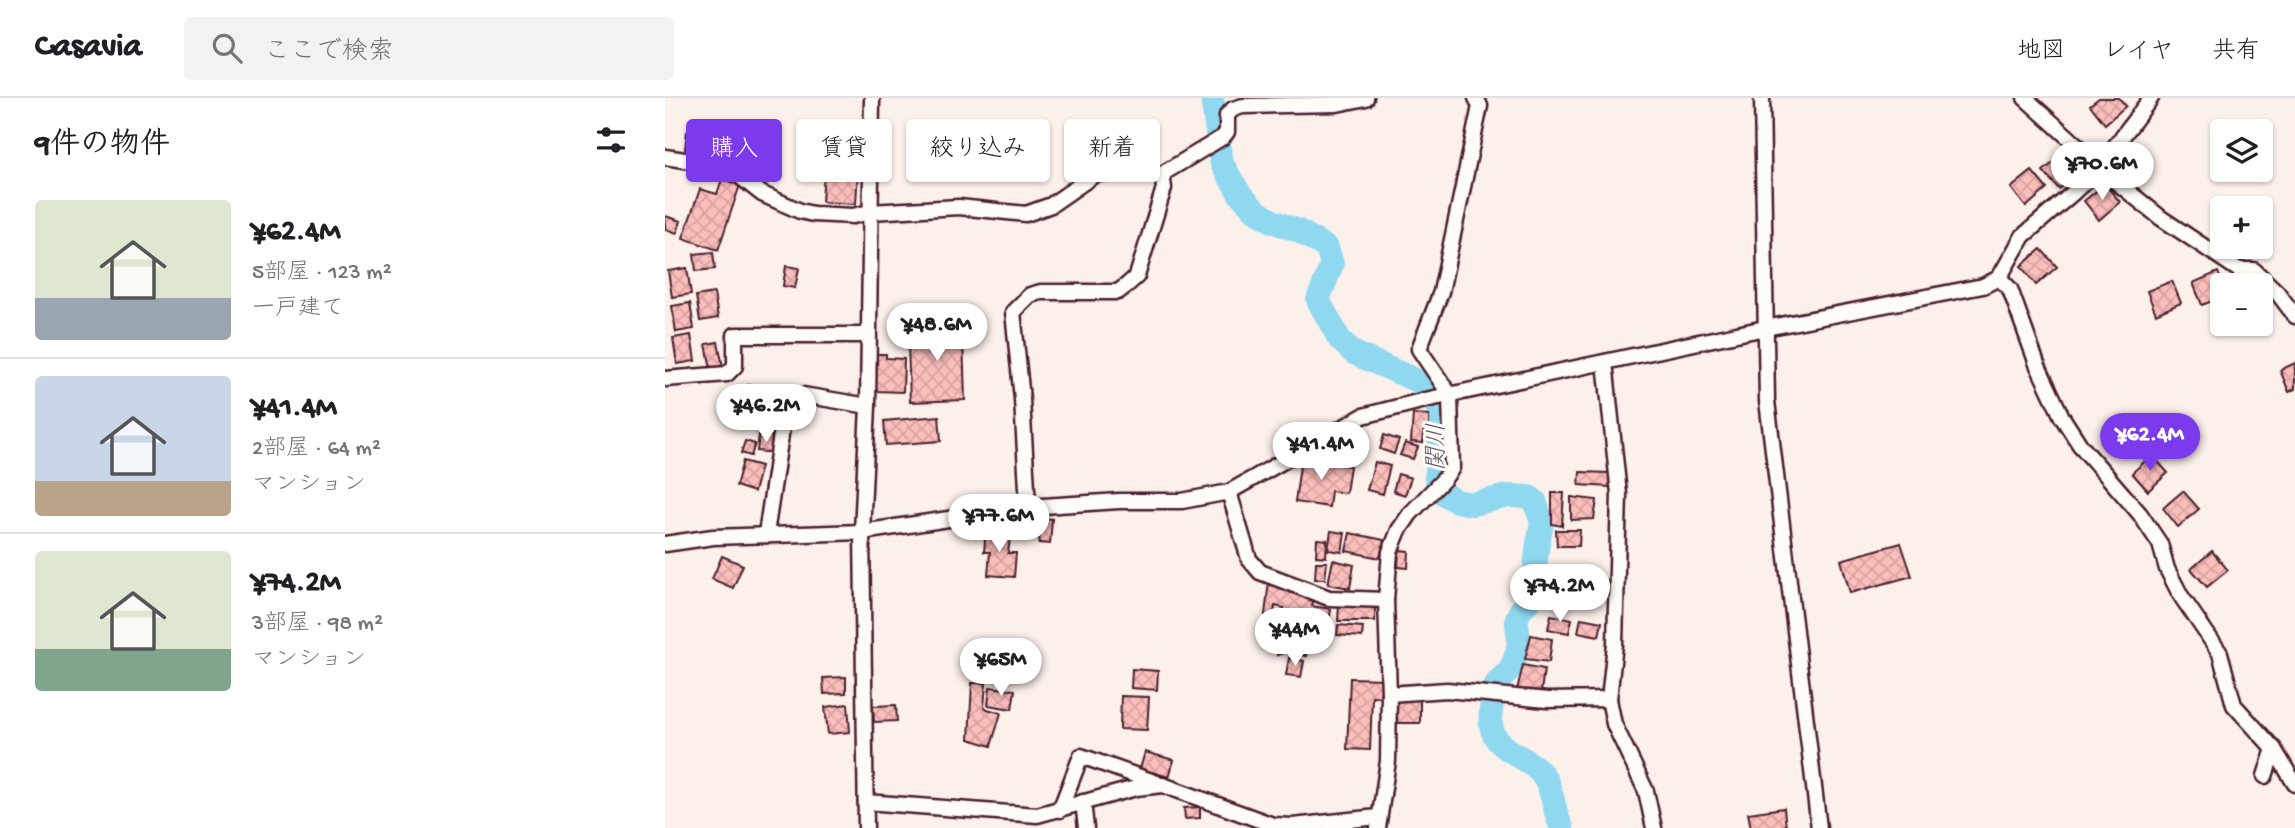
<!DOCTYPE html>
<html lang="ja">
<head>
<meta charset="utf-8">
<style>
	:root { --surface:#fff; --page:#f2f2f2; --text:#202124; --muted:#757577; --line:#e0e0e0; --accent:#7c3aed }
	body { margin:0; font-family:"Gochi Hand","Klee One",sans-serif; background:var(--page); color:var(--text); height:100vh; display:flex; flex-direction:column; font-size:26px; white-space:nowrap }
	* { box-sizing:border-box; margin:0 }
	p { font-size:23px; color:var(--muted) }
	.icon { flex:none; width:38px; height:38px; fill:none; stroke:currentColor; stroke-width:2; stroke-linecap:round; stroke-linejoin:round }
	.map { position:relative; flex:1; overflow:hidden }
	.details { display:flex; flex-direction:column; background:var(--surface); width:665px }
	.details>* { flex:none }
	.guide { position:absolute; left:21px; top:21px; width:665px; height:63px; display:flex; gap:14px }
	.controls { position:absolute; left:1545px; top:21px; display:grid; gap:14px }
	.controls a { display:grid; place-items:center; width:63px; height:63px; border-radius:7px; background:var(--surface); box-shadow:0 2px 5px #0004; font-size:35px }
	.price { position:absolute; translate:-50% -60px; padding:0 16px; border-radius:24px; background:#fff; color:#222; font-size:23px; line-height:46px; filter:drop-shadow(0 2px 4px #0008) }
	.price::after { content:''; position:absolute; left:50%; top:42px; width:21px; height:16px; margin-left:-10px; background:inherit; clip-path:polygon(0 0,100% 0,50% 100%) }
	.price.selected { background:var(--accent); color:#fff }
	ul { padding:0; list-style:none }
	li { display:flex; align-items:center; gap:21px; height:175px; padding:0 35px }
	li+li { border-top:2px solid var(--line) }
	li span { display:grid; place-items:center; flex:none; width:196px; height:140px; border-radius:7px; color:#555 }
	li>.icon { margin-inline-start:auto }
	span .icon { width:84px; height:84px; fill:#fffc; stroke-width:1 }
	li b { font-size:30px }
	h2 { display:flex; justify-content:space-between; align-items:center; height:84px; padding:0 35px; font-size:30px }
	.chip { padding:0 24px; border-radius:7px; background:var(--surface); box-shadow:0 2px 5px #0004; font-size:24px; line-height:63px }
	.chip.selected { background:var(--accent); color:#fff }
	header { display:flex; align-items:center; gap:42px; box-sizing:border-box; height:98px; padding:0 35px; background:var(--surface); border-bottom:2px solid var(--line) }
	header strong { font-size:33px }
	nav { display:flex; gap:38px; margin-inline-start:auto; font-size:24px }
	.search { width:490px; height:63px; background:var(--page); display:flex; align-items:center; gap:18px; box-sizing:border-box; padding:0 24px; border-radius:7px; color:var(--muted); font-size:26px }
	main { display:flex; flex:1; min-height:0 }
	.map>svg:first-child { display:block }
</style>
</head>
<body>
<header>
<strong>Casavia</strong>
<div class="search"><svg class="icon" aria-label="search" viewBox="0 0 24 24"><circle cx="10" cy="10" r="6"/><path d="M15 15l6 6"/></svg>ここで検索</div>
<nav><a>地図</a><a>レイヤ</a><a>共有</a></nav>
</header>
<main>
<section class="details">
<h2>9件の物件<svg class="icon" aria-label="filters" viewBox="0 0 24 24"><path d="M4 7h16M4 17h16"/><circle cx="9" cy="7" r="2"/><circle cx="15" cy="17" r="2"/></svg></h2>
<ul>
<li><span style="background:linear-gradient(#dfe7d0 70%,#9aa5b1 0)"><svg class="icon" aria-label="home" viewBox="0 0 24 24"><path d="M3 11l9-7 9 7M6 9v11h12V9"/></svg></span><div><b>¥62.4M</b><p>5部屋 · 123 m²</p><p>一戸建て</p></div></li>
<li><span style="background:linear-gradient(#c9d6e8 75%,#b9a48a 0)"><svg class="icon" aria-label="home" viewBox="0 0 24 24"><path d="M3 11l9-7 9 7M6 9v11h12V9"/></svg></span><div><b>¥41.4M</b><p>2部屋 · 64 m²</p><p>マンション</p></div></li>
<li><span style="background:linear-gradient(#dfe7d0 70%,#7fa58c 0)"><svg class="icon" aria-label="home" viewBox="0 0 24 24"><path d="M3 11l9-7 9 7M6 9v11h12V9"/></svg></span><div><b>¥74.2M</b><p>3部屋 · 98 m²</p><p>マンション</p></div></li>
</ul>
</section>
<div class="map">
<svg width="1630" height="730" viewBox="0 0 1630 730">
	<defs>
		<pattern id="building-cross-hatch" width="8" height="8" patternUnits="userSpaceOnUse" patternTransform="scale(1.75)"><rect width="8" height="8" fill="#fabebb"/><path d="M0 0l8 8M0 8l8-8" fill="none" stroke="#d8a3a1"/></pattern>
	</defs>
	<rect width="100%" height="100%" fill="#fcf0eb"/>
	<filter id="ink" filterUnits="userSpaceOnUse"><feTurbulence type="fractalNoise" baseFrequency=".0143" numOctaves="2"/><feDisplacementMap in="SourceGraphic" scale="14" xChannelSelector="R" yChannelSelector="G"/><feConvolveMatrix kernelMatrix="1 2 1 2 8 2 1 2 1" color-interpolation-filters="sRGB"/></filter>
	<g filter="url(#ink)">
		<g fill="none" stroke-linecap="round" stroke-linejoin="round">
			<path stroke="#8fd8f0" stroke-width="24" d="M547 0 557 66 575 96 590 112 607 123 634 133 662 150 667 166 653 202 675 242 689 255 766 289 774 315 775 352 771 380 779 396 791 403 807 406 843 398 864 399 870 403 877 425 873 445 866 501C839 525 860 528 852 554 850 559 849 565 846 569 842 577 832 582 829 590 827 596 827 605 826 612 820 659 867 652 882 684 889 699 889 715 897 730"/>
		</g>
		<g fill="url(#building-cross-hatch)" stroke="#4a1f2b" stroke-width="2">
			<polygon points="1434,0 1454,0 1461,8 1440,26 1425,7"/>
			<polygon points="22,34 42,37 40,54 20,51"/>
			<polygon points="178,36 195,37 191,106 157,104 161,44 177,45"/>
			<polygon points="1470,51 1486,70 1465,87 1449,69"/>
			<polygon points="1399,56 1415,74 1394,91 1378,73"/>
			<polygon points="1367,73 1382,91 1361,109 1346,90"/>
			<polygon points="57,81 75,87 53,152 18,140 35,91 52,96"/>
			<polygon points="1440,86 1455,104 1434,122 1419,103"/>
			<polygon points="0,118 16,123 12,135 0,131"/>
			<polygon points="1376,151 1392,169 1371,187 1356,168"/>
			<polygon points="48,154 50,171 31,173 29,156"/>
			<polygon points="121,168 134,170 130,190 118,188"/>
			<polygon points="22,170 26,196 7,199 3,173"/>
			<polygon points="1553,174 1558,187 1558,199 1537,207 1528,185"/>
			<polygon points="1507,183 1516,205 1491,216 1482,193"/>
			<polygon points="49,195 53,220 35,223 31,198"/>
			<polygon points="25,205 29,231 11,234 7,208"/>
			<polygon points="278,220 298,240 300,302 245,304 243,245 254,244 253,221"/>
			<polygon points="26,237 30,263 12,266 8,240"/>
			<polygon points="53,244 58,269 46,271 41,246"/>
			<polygon points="211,256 221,256 221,260 239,261 238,294 210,293"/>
			<polygon points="1630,265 1630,291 1624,294 1615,272"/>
			<polygon points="83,287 107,289 105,304 81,302"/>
			<polygon points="109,289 121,290 119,305 108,304"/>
			<polygon points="84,309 112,312 110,323 101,322 99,328 82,326"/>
			<polygon points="748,316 764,317 764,330 759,331 758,345 746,344"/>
			<polygon points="274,318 276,343 221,347 219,323"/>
			<polygon points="94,337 111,339 109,355 92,353"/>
			<polygon points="719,337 734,342 729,356 715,351"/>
			<polygon points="80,343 90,346 86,358 76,355"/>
			<polygon points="740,345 753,349 748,361 735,357"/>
			<polygon points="1487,357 1503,375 1483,393 1467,375"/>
			<polygon points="636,361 685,368 681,395 666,393 664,409 630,404"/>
			<polygon points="78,363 96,368 89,394 71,388"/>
			<polygon points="710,364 725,368 718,396 702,392"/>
			<polygon points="915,374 946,375 945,389 914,387"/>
			<polygon points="733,376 746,380 740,397 728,393"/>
			<polygon points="1518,393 1534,411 1513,429 1498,410"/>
			<polygon points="887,395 899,395 897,428 887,426"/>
			<polygon points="906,399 932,402 929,421 906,422"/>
			<polygon points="376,420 387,421 385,446 374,445"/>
			<polygon points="342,424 366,425 365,439 341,438"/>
			<polygon points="321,430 339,431 339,439 345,440 343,455 351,455 349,479 323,477 325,454 319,454"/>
			<polygon points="891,432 915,432 914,448 892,448"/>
			<polygon points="666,433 680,435 677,454 663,452"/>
			<polygon points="685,435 719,442 715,460 681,453"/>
			<polygon points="652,441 662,442 661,459 651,458"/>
			<polygon points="1236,445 1247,478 1185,495 1176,462"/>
			<polygon points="734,452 744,453 743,470 733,469"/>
			<polygon points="1547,453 1563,472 1542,489 1526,471"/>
			<polygon points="57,458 78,467 68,490 47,481"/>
			<polygon points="668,462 689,467 685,490 663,486"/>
			<polygon points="651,464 662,464 660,481 650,481"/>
			<polygon points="604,483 649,500 647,508 666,511 663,531 645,534 641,558 621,554 612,557 619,510 610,508 609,519 600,517"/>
			<polygon points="674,506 710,506 710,523 673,523"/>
			<polygon points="886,517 907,521 904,535 883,531"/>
			<polygon points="916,520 937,524 934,538 913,534"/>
			<polygon points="673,527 698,529 697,539 672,537"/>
			<polygon points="866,537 887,541 884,564 860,561"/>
			<polygon points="624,560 639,563 636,579 621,577"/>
			<polygon points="858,567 879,571 876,594 852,592"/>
			<polygon points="467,571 493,573 492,592 466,590"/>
			<polygon points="181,579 181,595 159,596 158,580"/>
			<polygon points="685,580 719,581 718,599 707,598 705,652 682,651"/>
			<polygon points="307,585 321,585 319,610 336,615 326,648 304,641"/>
			<polygon points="325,589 350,592 347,611 323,607"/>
			<polygon points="456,598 484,599 482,632 455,631"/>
			<polygon points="755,601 755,625 731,625 731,602"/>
			<polygon points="183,606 185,634 163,636 160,609"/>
			<polygon points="231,607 232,623 209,624 208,608"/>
			<polygon points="480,654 509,662 504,679 475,671"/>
			<polygon points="535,709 535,720 520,721 519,710"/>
			<polygon points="1119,710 1121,730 1086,730 1083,715"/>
		</g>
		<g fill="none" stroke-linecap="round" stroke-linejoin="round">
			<g stroke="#4a1f2b" stroke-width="19">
				<g id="minor">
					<polyline points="1097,0 1102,303 1154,730"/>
					<polyline points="1360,0 1425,59 1434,70 1496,120 1574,172 1589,172 1612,194 1630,218"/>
					<polyline points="0,59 46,66 73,77 97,96 135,113 148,116 188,118 205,114 294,109 361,116 386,107 432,75 497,76 558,39 562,34 562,17 568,11 578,8 672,6 701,0"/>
					<polyline points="1334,180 1345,191 1372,266 1397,319 1415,347 1475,416 1495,446 1502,471 1516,498 1555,555 1569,607 1609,651 1630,686"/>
					<polyline points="940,264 954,396 950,546 944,601 949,626 981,693 989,730"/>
					<polyline points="0,281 62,276 70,268 70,237 203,237"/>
					<polyline points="564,394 584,461 595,474 664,500 721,502"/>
					<polyline points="363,409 357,301 348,214 365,197 376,194 453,194 462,187 472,178 499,90 497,76"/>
					<polyline points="101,436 120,310 126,301 138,297 203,308"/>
					<polyline points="0,446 48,439 197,434 363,409 454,403 517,403 564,394 698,318 760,302 1100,230 1318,188 1334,180 1358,138 1409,94 1434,70 1486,0"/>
					<polyline points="724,596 782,592 882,602 944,601"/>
					<polyline points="1600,678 1609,651"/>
					<polyline points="201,704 372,717 471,690 498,687 608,727 628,728 713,719"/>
					<polyline points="418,704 421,730"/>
					<polyline points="395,712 416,658 492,685"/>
					<polyline points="201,730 197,434 203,308 207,0"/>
					<polyline points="713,730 723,663 724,596 721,502 725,454 734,432 745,416 779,381 787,370 785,297 754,251 776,194 815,8 811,0"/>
				</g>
			</g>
			<use href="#minor" stroke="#fdfcf7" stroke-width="14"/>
		</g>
	</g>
	<g text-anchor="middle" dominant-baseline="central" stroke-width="6" stroke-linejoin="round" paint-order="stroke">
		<g font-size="24" font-style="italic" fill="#5f5666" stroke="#fdfcf7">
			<text transform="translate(773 349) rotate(-90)">関川</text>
		</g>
	</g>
</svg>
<div class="controls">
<a><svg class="icon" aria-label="layers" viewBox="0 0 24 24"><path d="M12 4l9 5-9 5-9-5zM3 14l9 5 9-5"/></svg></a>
<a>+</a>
<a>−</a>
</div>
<b class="price" style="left:1437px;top:104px">¥70.6M</b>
<b class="price" style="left:272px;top:265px">¥48.6M</b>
<b class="price" style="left:101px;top:346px">¥46.2M</b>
<b class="price selected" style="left:1485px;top:375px">¥62.4M</b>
<b class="price" style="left:656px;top:384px">¥41.4M</b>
<b class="price" style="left:334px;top:456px">¥77.6M</b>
<b class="price" style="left:895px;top:526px">¥74.2M</b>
<b class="price" style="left:630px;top:570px">¥44M</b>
<b class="price" style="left:336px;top:600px">¥65M</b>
<div class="guide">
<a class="chip selected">購入</a>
<a class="chip">賃貸</a>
<a class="chip">絞り込み</a>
<a class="chip">新着</a>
</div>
</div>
</main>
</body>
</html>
